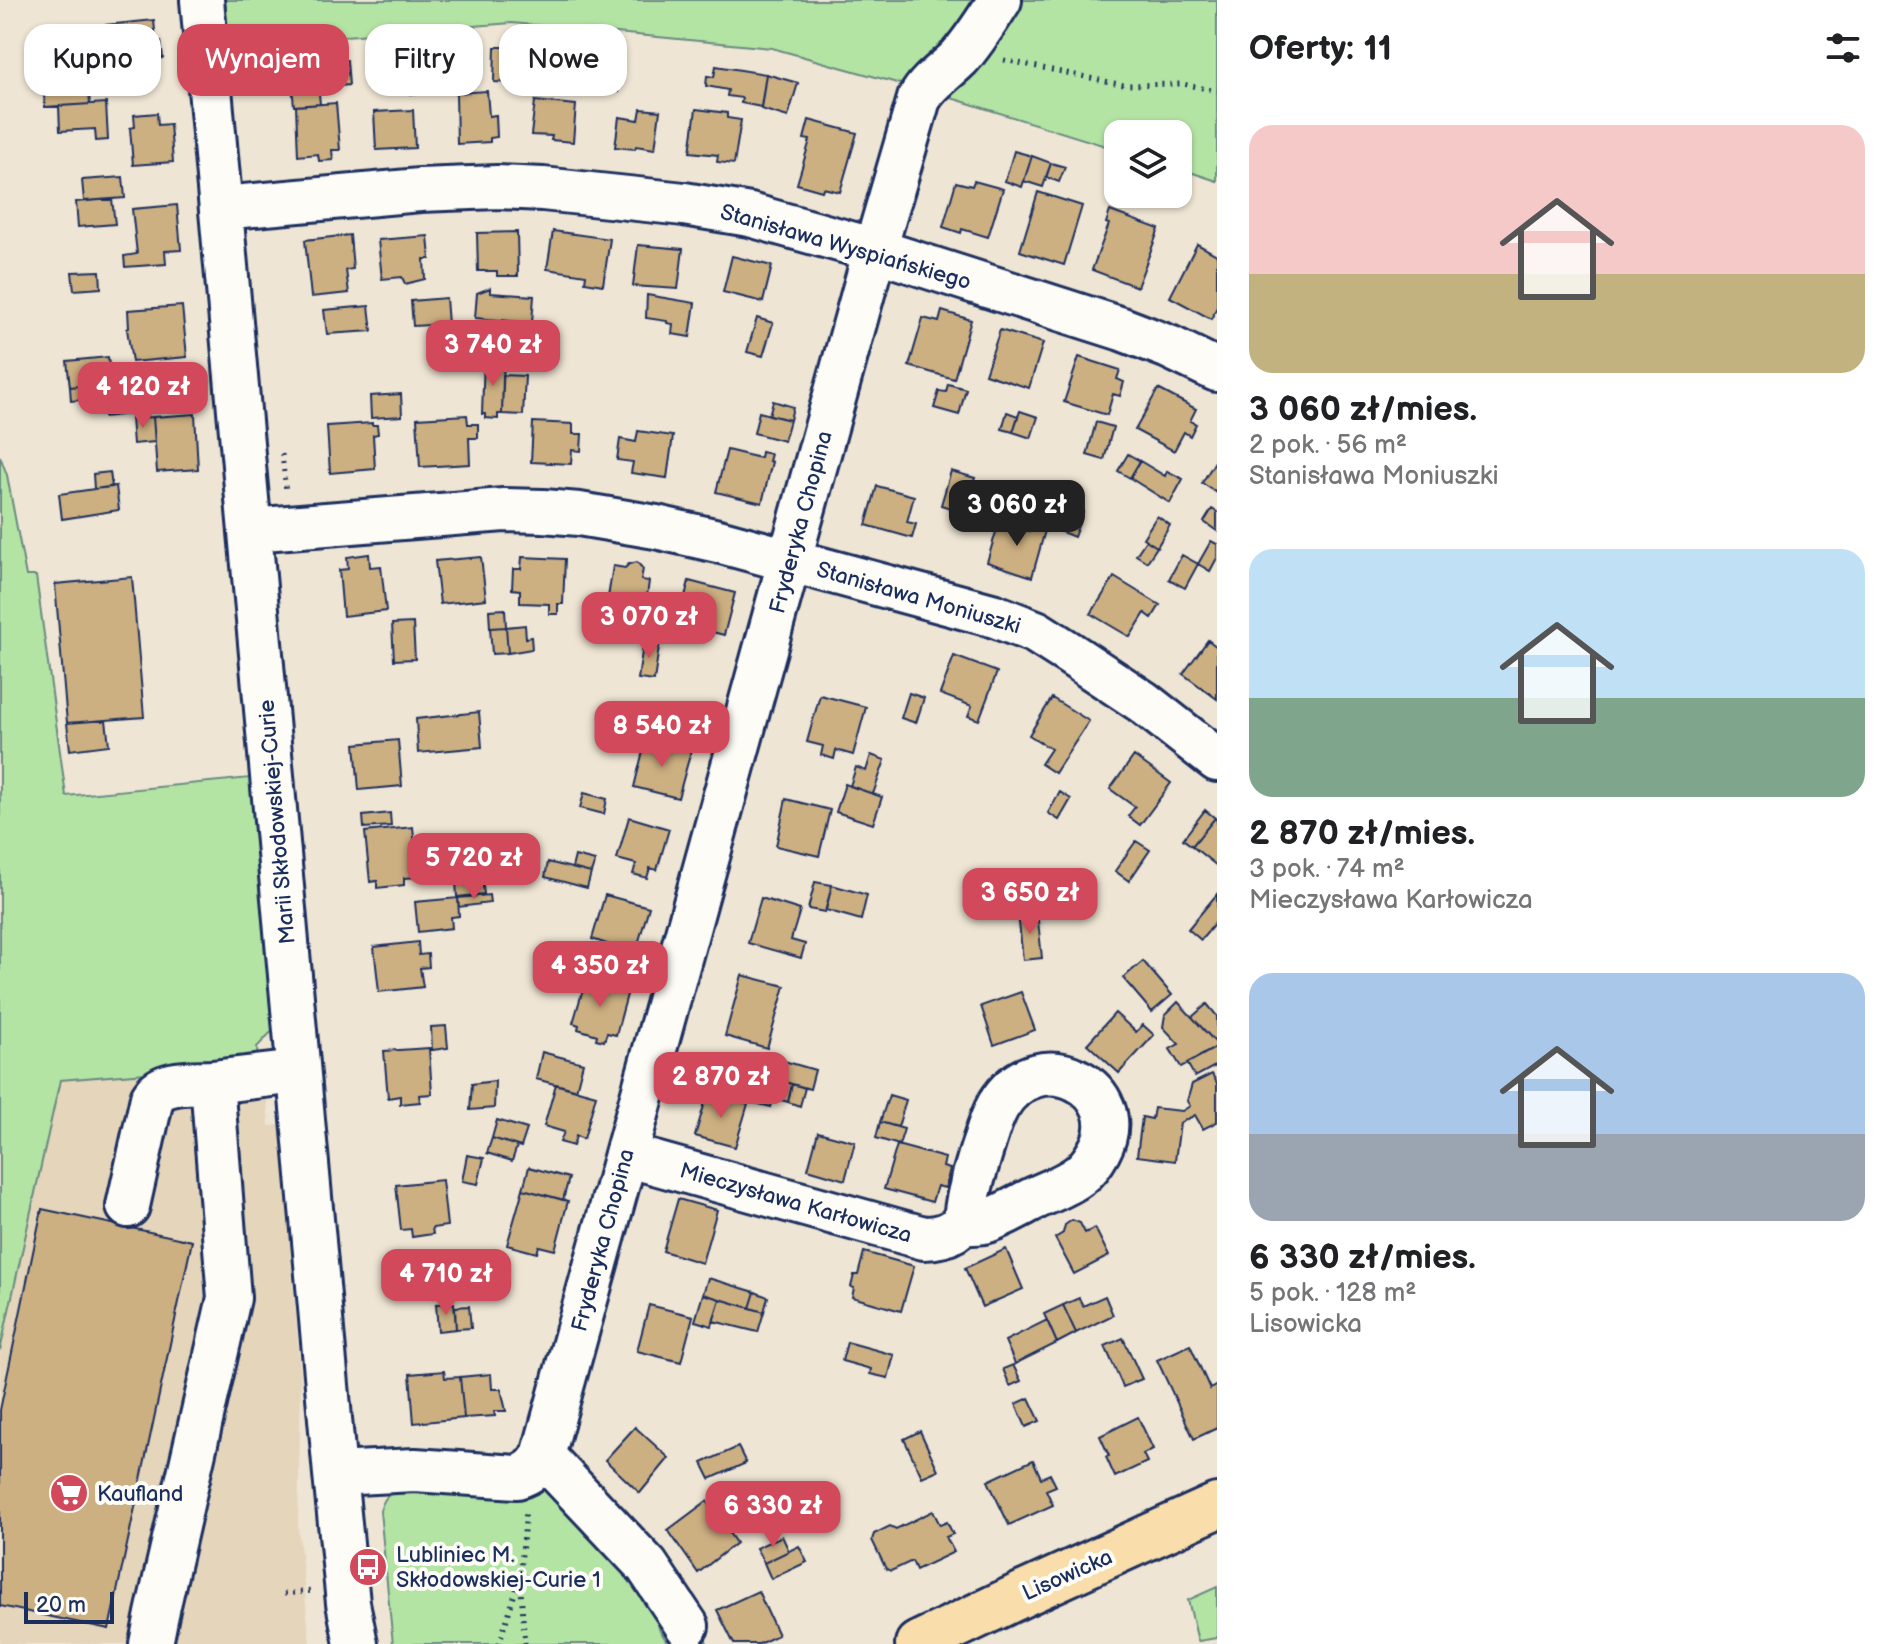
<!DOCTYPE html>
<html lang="pl">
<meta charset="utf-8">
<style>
body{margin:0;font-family:"Balsamiq Sans",sans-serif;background:#f6f6f6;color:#202124;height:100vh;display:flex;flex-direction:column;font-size:30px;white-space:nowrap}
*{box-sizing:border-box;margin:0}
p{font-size:26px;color:#757577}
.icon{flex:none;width:44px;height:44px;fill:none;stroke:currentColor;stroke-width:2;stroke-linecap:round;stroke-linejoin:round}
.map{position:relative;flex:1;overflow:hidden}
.side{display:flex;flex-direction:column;background:#fff;width:680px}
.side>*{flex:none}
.banner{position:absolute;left:24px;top:24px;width:760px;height:72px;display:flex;gap:16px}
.buttons{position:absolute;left:1104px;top:120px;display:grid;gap:16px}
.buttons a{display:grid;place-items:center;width:88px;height:88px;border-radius:16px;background:#fff;box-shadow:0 2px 6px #0004;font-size:40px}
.scale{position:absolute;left:24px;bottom:20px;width:90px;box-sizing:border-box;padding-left:8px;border:4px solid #1b2f5e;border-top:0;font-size:22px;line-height:28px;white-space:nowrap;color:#1b2f5e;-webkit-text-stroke:6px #fdfcf7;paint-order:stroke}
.price{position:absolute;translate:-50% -68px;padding:0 18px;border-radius:16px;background:#d1495b;color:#fff;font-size:26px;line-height:52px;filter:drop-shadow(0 2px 4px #0008)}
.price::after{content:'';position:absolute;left:50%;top:48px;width:24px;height:18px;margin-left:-12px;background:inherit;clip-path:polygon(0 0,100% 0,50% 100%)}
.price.active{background:#222;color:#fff}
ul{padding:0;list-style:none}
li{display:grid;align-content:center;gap:16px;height:424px;padding:0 32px}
li span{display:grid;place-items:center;height:248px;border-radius:24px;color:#555}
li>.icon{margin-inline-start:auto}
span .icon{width:144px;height:144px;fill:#fffc;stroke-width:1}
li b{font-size:34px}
h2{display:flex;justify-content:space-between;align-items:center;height:96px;padding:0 32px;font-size:34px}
.chip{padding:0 28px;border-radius:24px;background:#fff;box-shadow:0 2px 6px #0004;font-size:28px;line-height:72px}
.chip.active{background:#d1495b;color:#fff}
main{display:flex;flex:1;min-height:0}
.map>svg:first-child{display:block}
</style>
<main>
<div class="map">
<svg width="1217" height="1644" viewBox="0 0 1217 1644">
<rect width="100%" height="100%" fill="#efe5d4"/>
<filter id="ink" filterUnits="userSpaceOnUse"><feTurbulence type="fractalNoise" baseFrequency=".0125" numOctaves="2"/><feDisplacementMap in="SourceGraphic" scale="16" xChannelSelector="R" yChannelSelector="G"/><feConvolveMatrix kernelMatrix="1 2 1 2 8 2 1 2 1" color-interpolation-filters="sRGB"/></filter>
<g filter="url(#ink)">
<path fill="#e5d5bb" d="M264 1062 269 1126 280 1125 301 1381 298 1525 310 1644H0V1351L60 1079 258 1064Z"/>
<path fill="#b4e4a4" stroke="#688a81" stroke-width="2" d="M225 0H1217V181L1178 168V134H1118V150L958 100 772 48 512 23 228 45Z
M0 456 7 475 26 576H36L66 796 250 778 273 1030 257 1047 258 1064 60 1080 0 1351Z
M544 1480 654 1589 659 1629 666 1640 694 1622 708 1644H393L380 1511C384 1498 387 1494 400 1490Z
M1217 1587V1638L1198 1641 1188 1600Z"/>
<path fill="#cdb082" stroke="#1b2f5e" stroke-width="2" d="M154 20 156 41H161L163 58 150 59 151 69 118 72 116 55 100 56 96 26Z
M495 47H514L512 83 494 82Z
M516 48H528V67L515 66Z
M427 53 429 92 411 94 408 55Z
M585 53 603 56 598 90 580 87Z
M435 56 437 80 428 81 427 57Z
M603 56 622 58 618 92 598 90Z
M347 60 349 85 319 88 316 63Z
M316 63 320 104 294 106 290 65Z
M716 66 766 74 761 107 741 103 742 98 727 96 728 90 706 86 707 76 714 77Z
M766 74 798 83 788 117 761 109Z
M88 83 90 104 45 107 43 85Z
M487 91 489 116 496 115 497 137 490 138V142L457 144 456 93Z
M535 101 576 105 573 142 551 140 552 136 531 135Z
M106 103 108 140 96 141 95 129 60 131 59 106Z
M336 103 340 150H332L333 160 319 161 318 154 298 156 296 106Z
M641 109 660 111 655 149 636 146 635 149 615 147 619 117 639 120Z
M696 109 727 113V118L741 120 734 164 717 162 718 155 690 152Z
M413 110 415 148 376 150 374 112Z
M157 113 158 125 170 124 173 162 133 165 130 128 135 127 134 115Z
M809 120 857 133 840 192 823 188 822 191 797 184 810 140 804 139Z
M1014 151 1032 156 1022 187 1005 181Z
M1032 156 1051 163 1043 187 1024 181Z
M1051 163 1065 167 1059 182 1046 177Z
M123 177 125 198 84 201 82 180Z
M974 181 1003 189 988 237 962 229 961 233 943 227 956 182 972 186Z
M1038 192 1082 206 1064 265 1020 251Z
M112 199 115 224 78 227 76 202Z
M177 205 181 250 165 251 166 264 125 267 124 256 137 254 132 209Z
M1110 211 1159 229 1137 287 1092 270 1109 224 1106 223Z
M553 231 610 239 603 285 585 282 586 275 547 269Z
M517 232 518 276H497V271H478L477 233Z
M350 235 353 269 346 270 349 293 311 297 305 240Z
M428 236 430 259H424L425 279 405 284 402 277 382 279 378 240Z
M1197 244 1217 255V307L1211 319 1170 297Z
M638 245 683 249 678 289 633 286Z
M732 256 772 266 763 302 723 292Z
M100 271 101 288 74 290 72 272Z
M490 288V293L534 296 532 323 475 318 477 293Z
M647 295 695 303 690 337 672 334 673 324 667 323V321L646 318Z
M446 298 448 324 413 326 411 301Z
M182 306 187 357 132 362 127 329 129 328 128 310Z
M369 306 372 331 327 334 324 310Z
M942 311 971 320 954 379 909 366 923 318 939 322Z
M757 318 773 323 763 356 747 352Z
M477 323 478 343 445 346 443 326Z
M1000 330 1043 343 1029 388 985 374Z
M108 357 111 383 70 387 67 361Z
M1079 357 1120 370 1117 379 1124 382 1120 396 1113 394 1107 415 1064 402Z
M484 358H504L502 414H498V419L485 418V414H482Z
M503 375 525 376 523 415 502 414Z
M111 383 112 397 71 401 70 387Z
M948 384 966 389 959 415 934 408 939 391 946 392Z
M1158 389 1196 409 1190 421 1196 424 1190 436 1184 432 1174 451 1135 430Z
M401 394 402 416 371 418 370 396Z
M128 395 130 414 104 417 103 398Z
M773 401 793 407 790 420 769 415Z
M1020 411 1038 417 1031 438 1013 432Z
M759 412 790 420 784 441 754 433Z
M1007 412 1018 416 1013 432 1002 429Z
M195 414 198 469 157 472 153 417Z
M467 415 468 424H478V438H469L470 464 420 467 417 418Z
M153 417 155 442 133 444 131 418Z
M533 422 573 424V434H582L581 451 572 450 571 464 531 462Z
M1096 422 1113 427 1104 460 1087 455Z
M372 423V425H377L378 434 373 435 375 469 330 473 327 426Z
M638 431 673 436 667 478 631 473 633 462 617 460 620 439 636 442Z
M727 450 760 458 761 452 771 454 769 461 772 462 762 503 716 492Z
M1128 454 1140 461 1130 478 1118 471Z
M1217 458V493L1202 483Z
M1140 461 1165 476 1167 471 1183 479 1170 503 1130 478Z
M951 471 975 478 964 512 941 505Z
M110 472 112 487 94 489 93 474Z
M116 486 119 510 62 519 59 494Z
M877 486 914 496 907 522 916 524 912 538 866 525Z
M1069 506 1083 512 1074 537 1059 531Z
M1212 509 1217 512V531L1204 522Z
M1157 516 1170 525 1157 547 1143 538Z
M999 522 1029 531 1032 522 1046 527 1032 577 987 562Z
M1146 540 1157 547 1147 562 1136 555Z
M1211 541 1217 544V558L1210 571 1198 564Z
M369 554 370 567 381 566 386 611 343 616 339 570 348 569 347 557Z
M1182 555 1198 564 1185 588 1169 579Z
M481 557 486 599 440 604 435 561Z
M522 557 565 559 563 604H558V614H549V604L520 603V590L512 589 513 569H521Z
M637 562 643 569 641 580 649 581 645 612 628 610 624 632 603 629 613 566 625 568 629 564Z
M132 577 144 717 67 723 55 584Z
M1114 577 1160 605 1152 618 1145 613 1130 637 1091 614Z
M689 581 735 593 724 635 678 623Z
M505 609 506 627 490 628 489 610Z
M413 623 415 659 394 660 392 624Z
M525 625 526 638 531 637 532 649 508 653 506 627Z
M506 627 508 653 492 654 490 628Z
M644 638 660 640 654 681 638 679Z
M1208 640 1217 647V699L1183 674Z
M954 656 997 672 979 720 968 716 972 706 940 694Z
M909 693 924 698 916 723 901 718Z
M820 695 866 707 853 755 836 750 834 759 821 755 823 746 807 742Z
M1052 698 1089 721 1055 773 1041 764 1051 749 1029 735Z
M479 712 482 747 418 753 416 719Z
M106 720 109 745 70 750 67 723Z
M646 739 691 751 678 798 634 787Z
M398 740 402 786 359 790 355 744Z
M871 755 885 760 873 794 850 786 856 767 866 771Z
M1134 756 1171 783 1140 825 1128 816 1135 807 1110 789Z
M845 784 882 797 873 824 836 812Z
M1060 792 1071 799 1059 820 1048 813Z
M584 793 607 799 604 814 580 808Z
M786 799 830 810 819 856 776 846Z
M1205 810 1215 818 1192 846 1183 839Z
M390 813 391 826 364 828 363 816Z
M629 817 669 829 657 870 650 868 647 878 633 874 636 864 617 859Z
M1215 818 1217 820V866L1192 846Z
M413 827 418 877 404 878V885L377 888V881L370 882 365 832Z
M1136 841 1150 850 1129 881 1115 871Z
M575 856 595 861 591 873 572 868Z
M548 862 591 873 587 888 545 877Z
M482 879 484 894 457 897 456 881Z
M815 882 832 885 825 912 808 909Z
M832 885 867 895 861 920 826 910Z
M1217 894V921L1201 940 1188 929Z
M489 895 490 903 459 907 458 898Z
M605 895 649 907 636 951 628 949 626 957 614 954 616 947 592 939Z
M458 898 459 916 451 917 452 928 418 932 415 902Z
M761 898 800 910 791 940 805 944 801 958 748 943Z
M1037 911 1042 958 1023 960 1018 913Z
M418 942 419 955 428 954 429 967 420 968 423 987 379 992 374 947Z
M1143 961 1172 995 1152 1012 1123 978Z
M742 975 785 986 767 1048 725 1036Z
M586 979 628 991 616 1035 607 1033 604 1041 596 1039 597 1035 578 1029 579 1025 573 1023Z
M1021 992 1035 1030 994 1045 981 1006Z
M1178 1002 1217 1044V1047L1181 1067 1170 1049 1179 1044 1163 1027 1165 1015Z
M1207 1004 1217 1016V1044L1192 1017Z
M1115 1013 1136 1032 1143 1025 1154 1035 1119 1073 1087 1044Z
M446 1026 448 1048 432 1050 431 1027Z
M1217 1047V1069L1215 1066 1195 1077 1187 1063Z
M429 1048 432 1094 419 1095 420 1102 400 1104V1096L388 1098 384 1051Z
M542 1052 583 1063 576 1090 536 1079Z
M784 1061 815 1070 810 1089 778 1080Z
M1212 1074 1217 1083V1122L1203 1129 1195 1115 1180 1123 1175 1161 1137 1156 1142 1117 1152 1119 1154 1108 1182 1111 1190 1106 1187 1101 1192 1084Z
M763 1076 792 1084 788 1102 774 1098 771 1107 755 1103Z
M495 1081 494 1108 470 1110 472 1084Z
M556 1084 596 1095 584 1139 576 1136 573 1146 560 1142 564 1132 544 1126Z
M792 1084 805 1088 800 1106 788 1102Z
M708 1092 748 1104 735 1147 695 1136Z
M889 1095 906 1100 898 1127 880 1122Z
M497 1120 527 1129 521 1147 492 1138Z
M880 1122 904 1129 899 1145 876 1138Z
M818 1132 855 1142 845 1180 808 1169Z
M492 1138 517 1146 512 1161 487 1153Z
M897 1145 945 1158 943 1167 950 1169 945 1188 937 1186 932 1202 884 1189Z
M467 1155 484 1158 478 1184 462 1181Z
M529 1167 569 1178 563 1200 523 1189Z
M442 1180 447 1226 432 1228 433 1234 412 1237 411 1229 401 1230 396 1185Z
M523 1189 568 1201 555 1250 539 1246 537 1253 507 1245Z
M678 1199 717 1210 702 1263 663 1251Z
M42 1209 192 1241 109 1629 0 1606V1410Z
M1072 1220 1080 1223 1085 1233 1095 1228 1109 1256 1074 1274 1055 1238 1063 1233 1065 1225Z
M1006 1249 1023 1289 982 1307 965 1268Z
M864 1252 914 1266 901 1311 852 1297 854 1288 851 1287 854 1275H858Z
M708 1278 755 1292 750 1308 703 1294Z
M755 1292 768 1297 764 1312 750 1308Z
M703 1294 720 1299 712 1326 695 1321Z
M1105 1296 1113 1315 1076 1333 1063 1305 1079 1298 1083 1306Z
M720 1299 764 1312 758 1332 713 1321Z
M454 1303 456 1329 438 1331 436 1304Z
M649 1305 693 1316 681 1362 637 1351Z
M1063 1305 1076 1333 1057 1343 1044 1314Z
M469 1306 471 1328 456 1329 455 1307Z
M1047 1320 1057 1343 1015 1364 1005 1341Z
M1123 1338 1142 1379 1123 1387 1105 1346Z
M847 1342 894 1355 888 1378 870 1374 871 1369 842 1361Z
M1190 1345 1210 1389 1217 1385V1428L1194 1439 1157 1360Z
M1013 1365 1021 1381 1010 1386 1003 1369Z
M444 1371 445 1378 460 1377 464 1418 414 1423 410 1374Z
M491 1374 492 1389H501L506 1411H494L495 1416 464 1418 460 1377Z
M1029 1398 1040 1421 1026 1427 1016 1404Z
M1138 1417 1153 1449 1143 1454 1147 1462 1115 1477 1106 1457 1109 1456 1100 1436Z
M635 1427 669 1458 640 1493 605 1460Z
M920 1431 938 1470 922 1477 904 1439Z
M738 1447 746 1463 710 1479 702 1463Z
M1033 1460 1041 1478 1050 1474 1056 1486 1046 1490 1053 1505 1009 1525 988 1481Z
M707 1501 736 1543 698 1573 668 1530Z
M933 1511 940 1525 947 1522 953 1534 946 1537 954 1552 916 1570 912 1561 891 1571 886 1569 872 1540 874 1534 890 1526 896 1529Z
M782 1536 789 1551 764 1563 756 1548Z
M799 1546 807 1562 771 1579 764 1563Z
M758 1591 778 1635 759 1644H734L717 1610Z"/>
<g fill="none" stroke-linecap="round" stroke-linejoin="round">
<g stroke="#1b2f5e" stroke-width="48">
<path id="minor" d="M202 0 335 1474 348 1603 356 1644
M221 208 420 190 497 187 543 189 684 204 750 215 875 250 1122 329 1169 347 1217 370
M250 530 504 510 543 511 579 514 656 527 718 541 995 616 1036 632 1069 653 1143 702 1217 760
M626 1155 924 1238C934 1238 943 1237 953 1231 956 1229 959 1226 963 1224 970 1222 979 1224 987 1221 1002 1216 1017 1207 1031 1200 1047 1192 1066 1186 1080 1175 1088 1169 1094 1160 1099 1151 1133 1089 1038 1038 998 1106 990 1120 986 1137 981 1152 974 1176 966 1198 965 1223
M128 1206 152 1098C162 1080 193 1083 212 1082
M543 1456 647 1566 687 1626
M335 1474 415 1470 517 1477C530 1473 536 1468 543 1456L875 250 919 99C929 81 945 72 959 58 975 40 987 20 1000 0
M151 1644 157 1614 229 1298 212 1082 298 1072"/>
</g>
<g stroke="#1b2f5e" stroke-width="50">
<path id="major" d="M918 1644 1021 1595 1217 1506"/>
</g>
<path stroke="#1b2f5e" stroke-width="5" stroke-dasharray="2 6" stroke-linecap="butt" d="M1004 60 1124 85 1183 84 1217 91
M282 454 286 492
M284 1594 312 1591
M499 1644 519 1581
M525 1644 520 1577 526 1510"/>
<use href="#minor" stroke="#fdfcf7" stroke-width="42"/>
<use href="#major" stroke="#f9deab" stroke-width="44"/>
</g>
</g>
<defs>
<g id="supermarket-disc" transform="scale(2)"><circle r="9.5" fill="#d1495b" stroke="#fdfcf7"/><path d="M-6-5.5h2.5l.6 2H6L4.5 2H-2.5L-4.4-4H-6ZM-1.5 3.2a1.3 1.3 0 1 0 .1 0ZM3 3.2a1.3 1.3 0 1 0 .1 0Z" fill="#fff"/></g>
<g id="bus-disc" transform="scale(2)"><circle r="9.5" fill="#d1495b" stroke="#fdfcf7"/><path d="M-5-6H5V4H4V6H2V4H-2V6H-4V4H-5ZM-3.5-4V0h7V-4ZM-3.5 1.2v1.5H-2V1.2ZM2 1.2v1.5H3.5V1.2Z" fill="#fff"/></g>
</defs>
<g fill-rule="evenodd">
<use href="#supermarket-disc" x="69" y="1493"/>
<use href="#bus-disc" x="368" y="1567"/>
</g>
<g text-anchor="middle" stroke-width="8" stroke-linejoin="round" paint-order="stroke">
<g font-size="22" fill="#1b2f5e" stroke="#fdfcf7">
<text transform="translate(846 246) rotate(16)" y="8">Stanisława Wyspiańskiego</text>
<text transform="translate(800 522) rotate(-75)" y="8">Fryderyka Chopina</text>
<text transform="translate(919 597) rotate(16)" y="8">Stanisława Moniuszki</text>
<text transform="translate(276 822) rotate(-95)" y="8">Marii Skłodowskiej-Curie</text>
<text transform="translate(796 1202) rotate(16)" y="8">Mieczysława Karłowicza</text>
<text transform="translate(602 1240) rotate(-75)" y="8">Fryderyka Chopina</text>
<text transform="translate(1067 1574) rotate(-24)" y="8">Lisowicka</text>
</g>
<g font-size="22" fill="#1b2f5e" stroke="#fdfcf7" text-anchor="start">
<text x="97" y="1501">Kaufland</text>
<text x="396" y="1562">Lubliniec M.<tspan x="396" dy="25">Skłodowskiej-Curie 1</tspan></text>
</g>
</g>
</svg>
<div class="buttons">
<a><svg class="icon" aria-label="layers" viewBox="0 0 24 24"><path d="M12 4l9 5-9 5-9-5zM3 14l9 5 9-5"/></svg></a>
</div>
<div class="scale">20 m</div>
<b class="price" style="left:493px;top:388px">3 740 zł</b>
<b class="price" style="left:143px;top:430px">4 120 zł</b>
<b class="price active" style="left:1017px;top:548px">3 060 zł</b>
<b class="price" style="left:649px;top:660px">3 070 zł</b>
<b class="price" style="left:662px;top:769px">8 540 zł</b>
<b class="price" style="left:474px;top:901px">5 720 zł</b>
<b class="price" style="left:1030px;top:936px">3 650 zł</b>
<b class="price" style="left:600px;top:1009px">4 350 zł</b>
<b class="price" style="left:721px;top:1120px">2 870 zł</b>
<b class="price" style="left:446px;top:1317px">4 710 zł</b>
<b class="price" style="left:773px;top:1549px">6 330 zł</b>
<div class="banner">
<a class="chip">Kupno</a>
<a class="chip active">Wynajem</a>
<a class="chip">Filtry</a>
<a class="chip">Nowe</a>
</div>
</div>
<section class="side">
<h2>Oferty: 11<svg class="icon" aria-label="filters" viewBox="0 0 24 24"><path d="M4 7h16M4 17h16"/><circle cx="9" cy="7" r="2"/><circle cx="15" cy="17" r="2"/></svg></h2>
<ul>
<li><span style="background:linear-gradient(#f6c9c9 60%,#c2b280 0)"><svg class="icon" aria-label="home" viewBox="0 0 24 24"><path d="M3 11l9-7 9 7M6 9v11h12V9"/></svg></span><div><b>3 060 zł/mies.</b><p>2 pok. · 56 m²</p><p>Stanisława Moniuszki</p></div></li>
<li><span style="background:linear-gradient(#bfe0f5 60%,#7fa58c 0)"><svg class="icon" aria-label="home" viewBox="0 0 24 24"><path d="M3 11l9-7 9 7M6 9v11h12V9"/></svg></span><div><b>2 870 zł/mies.</b><p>3 pok. · 74 m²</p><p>Mieczysława Karłowicza</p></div></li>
<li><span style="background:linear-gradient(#a9c7e8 65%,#9aa5b1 0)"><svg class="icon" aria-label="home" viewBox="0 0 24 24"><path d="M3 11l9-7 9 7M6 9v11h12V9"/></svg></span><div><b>6 330 zł/mies.</b><p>5 pok. · 128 m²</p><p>Lisowicka</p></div></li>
</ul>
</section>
</main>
